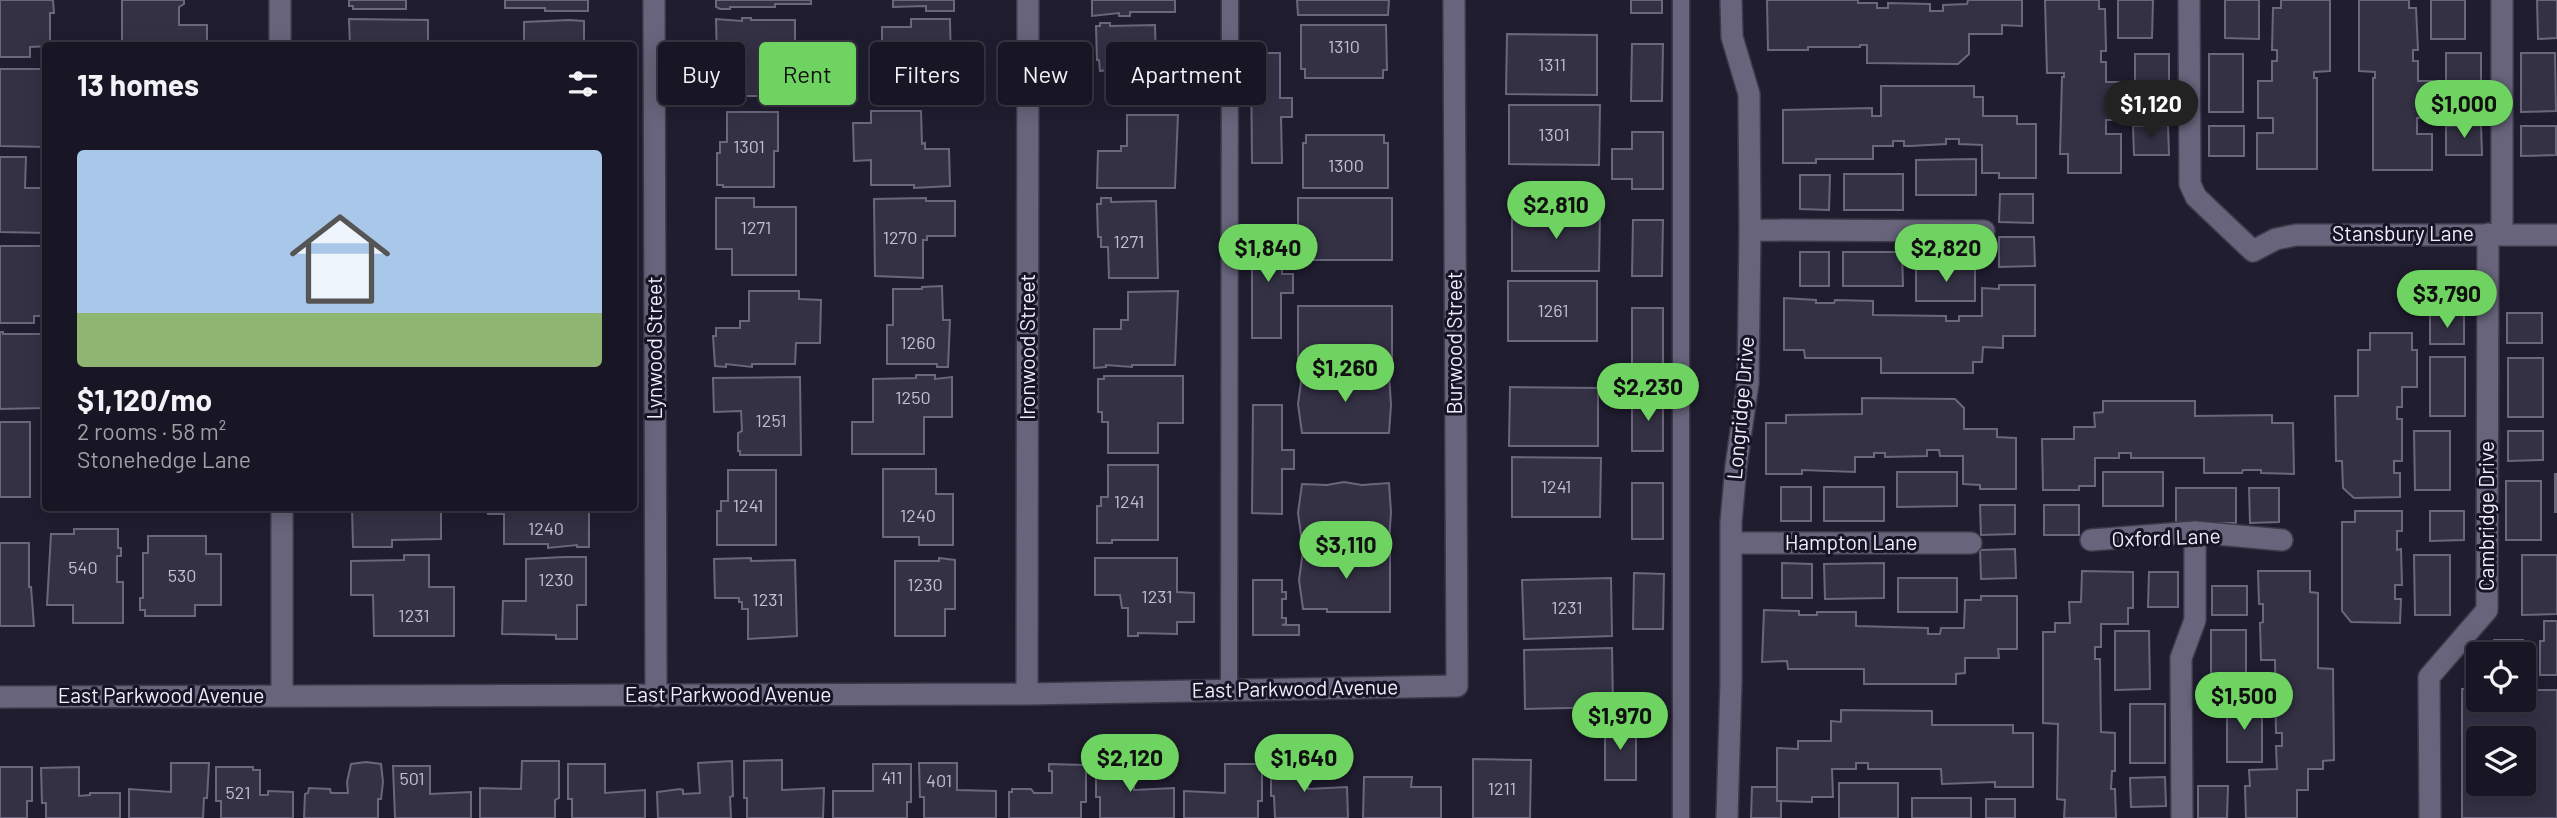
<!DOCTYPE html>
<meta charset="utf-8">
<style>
body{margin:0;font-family:Barlow,sans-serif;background:#211f2c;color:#f1f3f6;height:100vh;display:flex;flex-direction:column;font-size:26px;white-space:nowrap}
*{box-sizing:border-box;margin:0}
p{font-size:23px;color:#9f9fa6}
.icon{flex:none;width:38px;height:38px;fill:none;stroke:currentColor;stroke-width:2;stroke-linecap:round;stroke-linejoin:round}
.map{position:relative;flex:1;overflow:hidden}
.details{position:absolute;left:42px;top:42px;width:595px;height:469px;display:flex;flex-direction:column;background:#181624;border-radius:7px;box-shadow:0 4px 18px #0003,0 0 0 2px #363541}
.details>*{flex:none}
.guide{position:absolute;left:658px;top:42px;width:665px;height:63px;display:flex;gap:14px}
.buttons{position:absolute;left:2466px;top:642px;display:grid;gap:14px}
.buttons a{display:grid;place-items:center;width:70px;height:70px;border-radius:7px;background:#181624;box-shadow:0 4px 18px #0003,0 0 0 2px #363541;font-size:35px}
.price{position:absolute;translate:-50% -60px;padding:0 16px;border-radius:24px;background:#6ed360;color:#111;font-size:23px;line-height:46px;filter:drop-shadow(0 2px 4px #0008)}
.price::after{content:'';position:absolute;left:50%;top:42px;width:21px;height:16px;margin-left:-10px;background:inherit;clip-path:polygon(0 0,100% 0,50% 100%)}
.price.active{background:#222;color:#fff}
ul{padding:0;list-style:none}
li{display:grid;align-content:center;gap:14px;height:371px;padding:0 35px}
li+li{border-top:2px solid #363541}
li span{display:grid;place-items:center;height:217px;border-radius:7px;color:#555}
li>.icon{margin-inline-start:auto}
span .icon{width:126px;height:126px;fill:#fffc;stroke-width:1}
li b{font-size:30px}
h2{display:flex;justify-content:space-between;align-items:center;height:84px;padding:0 35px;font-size:30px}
.pill{padding:0 24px;border-radius:7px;background:#181624;box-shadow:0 4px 18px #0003,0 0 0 2px #363541;font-size:24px;line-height:63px}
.pill.active{background:#6ed360;color:#111}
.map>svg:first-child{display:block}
</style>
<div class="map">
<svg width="2557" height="818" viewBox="0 0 2557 818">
<rect width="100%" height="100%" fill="#201d30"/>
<path fill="#343145" stroke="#6a677d" stroke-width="2" fill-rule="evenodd" d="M0 0H53L54 13H50V46L30 47V57H0Z
M122 0H184V4L179 7V25H207V46H122Z
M349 0H406V9H353V6H349Z
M505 0H588V11H545V8H505Z
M716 0H811V4H775V7H730V9H720L716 7Z
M893 0H954V11H926V6L893 7Z
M1092 0H1175V12H1130V16H1119V13L1092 16Z
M1297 0H1389L1388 15H1298Z
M1631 0H1662V13H1631Z
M1767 0H1858V3H1877V8H1888V3L1930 4V11H1943V5L1967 4 1968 0H2022V26L2002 25V34H1969V54L1958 64 1867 63V45H1860V47H1808V50H1768Z
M2045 0H2099V9H2105L2106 51H2101V62H2106V82H2119V120H2106V134H2121V173H2068V154H2060L2062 77H2064V73H2047Z
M2118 0H2153L2152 38H2118Z
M2225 0H2259V39L2225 38Z
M2281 0H2330V71L2314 72V78H2317V169H2257V133H2273V118H2258V81H2272V61H2277V50H2272L2273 8H2281Z
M2359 0H2409V8H2416L2418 50H2413V61H2418V81H2432L2431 118H2417V134H2432V170H2373V78H2375V72L2359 71Z
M2431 0H2465V39H2431Z
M2537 0H2557V38L2538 39Z
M742 18H751V20H795V96H746V65H741V59H717L716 19 742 21Z
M349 19 428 20V46H350Z
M911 19H950L951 73H934V96L882 97V27H911Z
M569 20 584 21V46H524V22Z
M1100 23H1110V26L1155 25 1157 101 1107 102V70L1100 71 1099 60H1097L1096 26H1100Z
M1301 25H1386L1387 70H1383V78H1305V69H1301Z
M1507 34 1597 35V95L1506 94Z
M1632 44H1663L1662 101H1631Z
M1251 53H1280V98H1292V117H1281L1282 163H1252Z
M2446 53H2481V112L2446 111Z
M2521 53H2555L2556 111 2521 112Z
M2135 54H2169V112H2135Z
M2209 54H2243V112H2209Z
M0 69H46V147L0 146Z
M1881 86H1974V97H1983V116H2017V124H2036V178H1999V173H1982V145L1959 144V139H1946V144L1910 146H1904V141H1893V146H1873V159H1816V163H1783V110L1872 108V116H1881Z
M1509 105H1600L1599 165 1509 164Z
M871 111H921L922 144 925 143V149H949L950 186 914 188V185H871V160L854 161 853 123H871Z
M727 112H778V151H774V187H723V185H717V153H720V142H727Z
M1127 115H1178L1175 188H1097L1098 151H1121V146H1127Z
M2168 125 2169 155H2134L2133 126Z
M2481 125 2482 155H2446V126Z
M2209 126H2244V156H2209Z
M2521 126H2556V155L2521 156Z
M1632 132H1663V189H1632V179H1612V149H1632Z
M1306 135H1384V143H1388V188H1303V143H1306Z
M0 157H26L25 188H46V233L0 232Z
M1976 159V195H1916V160Z
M1844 174H1903V210H1844Z
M1800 175H1830L1829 210 1800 209Z
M2000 194H2033V223L1999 222Z
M716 198H754V207H796V275H732V249H716Z
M926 198V201H955V236H927V240H923V278L875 276 874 199Z
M1101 198H1111V202L1156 201 1158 278H1109L1108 247H1101V237H1098L1097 204H1101Z
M1298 198H1392V260H1298Z
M1512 212H1600L1599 271H1512Z
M1633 220H1663L1662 276H1632Z
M1252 230H1282V274H1293V293H1281V338H1252Z
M1999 237H2034L2035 266 1999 267Z
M0 246H46V316H34V323H0Z
M1800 252H1829V286H1800Z
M1843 252H1902L1903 286H1843Z
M1975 266V301H1916V267Z
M1508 281H1597V341H1508Z
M1999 285H2035V336H2003V348L1983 347 1982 362H1973V373H1881V358H1805L1804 350H1784V298L1816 300V303H1834L1835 300 1873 301V315L1946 316V321H1959V316H1982V288L1999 289Z
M942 286 943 320H950L948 367H937V364H887V325H893V289H922V287Z
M749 291H799V299L821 300 820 343H796L795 364H752V367L726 364V367L715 366 713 336H716V328H740V321H749Z
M1178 291 1175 365H1132V367L1106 365V367L1094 368V329H1121V320H1128V292Z
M1298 306H1392V367H1298Z
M1632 308H1663V364H1632Z
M2507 313H2542V343H2507Z
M2430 315H2464V344H2430Z
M0 332H3V334H46V408L0 409Z
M2370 333H2412V350H2417V387H2402V407H2397V419H2402V461H2394V473H2400V497L2354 498 2343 488 2342 461H2336L2335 396H2358V350H2370Z
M2430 357H2465V416H2430Z
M2508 358H2543V417H2508Z
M916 375H935V379L952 377V417H924V454H852V422H873V379L916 378Z
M1302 375H1389L1391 405 1389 433H1302L1298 404Z
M1104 376H1183V423H1158V453H1108V422H1102V412H1098V379H1104Z
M800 377 801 455H740V451H738V433L742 431 741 411 714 412 713 378Z
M1510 387 1598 388V446H1509Z
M1632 395H1663V451H1632Z
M1862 398 1955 399 1964 408V429H1997V437L2016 438V489H1980V485L1963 484V456H1940L1939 450H1927V456L1885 457V453H1874V457H1855V472L1802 470V474H1766V423H1786V415L1862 414Z
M2103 401H2195V416L2272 415V423H2293L2294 474 2261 473V470H2243L2242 473H2204V458H2131V453H2119V458H2095V486H2079V490H2043L2042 439H2074V427H2095L2094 413 2103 412Z
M1253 405H1282V450H1294V469H1282V514L1252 513Z
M0 422H30V497H0Z
M2414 431H2450V490H2415Z
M2508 431H2543V460L2508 461Z
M1512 457 1601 458 1600 517H1512Z
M1108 465H1158V540H1112V543H1097V506H1101V497H1108Z
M883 469H936V494H953V545H919V537H883Z
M728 470H776V545H717V511H721V501H728Z
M1897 472H1957V506L1897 507Z
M2103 472H2163V506H2103Z
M2555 474H2557V512H2555Z
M2506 481H2541V540H2506Z
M1344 482 1362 485 1389 483 1391 512 1389 542H1302L1298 513 1302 484 1327 485Z
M1632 483H1663V539H1632Z
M1781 487H1811V521H1781Z
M1824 487H1884V521H1824Z
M2176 488H2236V523H2176Z
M2249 488H2279V522L2250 523Z
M1980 505H2015V534L1981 535Z
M2044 505H2079V535H2044Z
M352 508H441V539L392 540V547H353Z
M488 508H589V547H577V545L548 548V544H504V514H488Z
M2355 511H2402V531H2397V550L2401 549 2402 585H2395V599H2401L2400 623 2351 622 2342 611V522H2355Z
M2430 511H2464V540L2430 541Z
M74 529H118V548H121V556H117V582H123V623H73V605H47L51 534H74Z
M148 536H206V554H221V605H195V616H145V610H140V598H143V553H148Z
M0 543H29V587H31L34 626H0Z
M2015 549 2016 578 1981 579 1980 550Z
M1303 551H1390V612H1327V609H1303L1299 580Z
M404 555H429V587H454V636H374L373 595H351V561L404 560Z
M2414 555H2450V615H2415Z
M2522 555H2557V614L2522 615Z
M564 557H586V605H577V639H556V635L502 634 503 601H526V559Z
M751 558V561L795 560 797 636 748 639V609H742V602H739V598H715L714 559Z
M939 558 955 560V609H945V636H895V561H939Z
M1095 558H1177V592L1194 593V622H1177V634L1138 633V636H1128V608H1122L1120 595H1095Z
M1782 563 1812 564V598H1782Z
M1884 563V598L1825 599 1824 564Z
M2082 571 2133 572V608H2128V624H2101V647H2095V659H2100L2101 732 2115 733V771H2112L2111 789H2115L2116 818H2064L2065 800 2057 799 2058 724 2043 723V632H2055V623H2070L2069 602H2081Z
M2258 571H2310V592L2318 593V668L2333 669 2334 760 2323 761V769H2308V790H2297V818H2246L2245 786H2250L2249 770 2277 769 2276 746H2282V733H2276L2275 660H2261L2260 623 2263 622V604H2259Z
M2149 572H2178V607H2148Z
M1634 573 1664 574 1663 629H1633Z
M1611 578 1612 636 1524 639 1522 580Z
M1898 578H1957V612H1898Z
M1253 580H1282V592H1286V599H1282V618H1286V624L1282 625H1299V635H1253Z
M2212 586H2247V615H2212Z
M1981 596H2017V649H1998L1999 658H1965V673L1956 674V684H1864V669H1788L1787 661 1762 662 1764 610 1799 611V615H1817V612H1856V626L1928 628V634H1940L1941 628H1964L1965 600H1981Z
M2544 621H2557V675H2540V641H2544Z
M2211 630H2246V689H2211Z
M2115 631H2149L2150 689 2115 690Z
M2494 640H2523V654H2494Z
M1612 648 1613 707 1525 709 1524 650Z
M2462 689H2478V700H2524V690H2557V818H2462ZM2478 738H2524V784H2478Z
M2227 702H2262V762H2227Z
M2130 704H2165V763H2130Z
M1841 710 1932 711V725H2013V733H2033V787H1995V782L1942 784 1941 769H1868V763H1856V769H1832L1833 797H1812V802L1777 801V748L1798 749V741H1831V721L1841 722Z
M1605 725H1636V780H1605Z
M1473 759 1531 760 1530 818H1473Z
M782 760V790L824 788 823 818H747V798H744V761Z
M522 761H559V798L555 800V818H480V788L521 789Z
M732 761 733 796 730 797 731 818H658L657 792 680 789 683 790V794L700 793 698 763Z
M366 762 381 764 383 782 381 799H378V818H304L305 794 308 793 309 788 330 789 331 793H348L347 782 351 764Z
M1096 762H1134V790L1174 788V818H1100V797H1096Z
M1271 762H1308V789L1347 787 1348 818H1275L1274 796H1271Z
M171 763H209L207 798H204L203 818H129V789L171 792Z
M919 763H957V790L996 791V818H924V797H920Z
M568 764H605V793L645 790V818H572V799H568Z
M873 764H911V802H907V818H833V791H873Z
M1049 764 1086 765V802H1081V818H1009V792H1012V789H1031L1034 793H1052V771H1049Z
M1225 764H1262V801H1258V818H1184V791L1225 793Z
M393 766H430V794L471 792V818H395Z
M0 767H32V801H27V818H0Z
M79 767V796L90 795V793H120V818H46V803H42L41 768Z
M216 767H253V770H260V795H268V791L293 792V818H221V801H216Z
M1364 777H1412L1411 787H1441V818H1363Z
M2165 777 2166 806 2131 807 2130 778Z
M1839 783H1898V818H1839Z
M2198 786H2228L2227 818H2198Z
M1752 787H1777V801H1781V818H1751Z
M1912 798H1971V818H1912Z
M1986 799H2015V818H1986Z"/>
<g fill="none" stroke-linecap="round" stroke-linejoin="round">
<g stroke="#3c3a49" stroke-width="19">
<path id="lane" d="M1229 690 1230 0
M1681 818V0"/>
</g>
<g stroke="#3c3a49" stroke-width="24">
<path id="street" d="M280 0V46
M654 0 656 696
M2189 0 2190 184 2196 197 2253 251 2276 239 2296 235H2557
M1750 230 1984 231
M2502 234V0
M282 508V696
M2091 540 2195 532 2282 540
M1731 543H1971
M1027 694 1028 0
M0 697 1027 694 1457 686 1454 0
M1727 818 1731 681V522L1736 466 1748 383 1750 230 1749 94 1732 37 1731 0
M2182 818 2181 658 2195 620V532
M2430 818 2429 677 2487 610 2488 234"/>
</g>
<use href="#lane" stroke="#67647b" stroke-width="16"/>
<use href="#street" stroke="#67647b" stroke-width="21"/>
</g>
<g text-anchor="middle" stroke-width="6" stroke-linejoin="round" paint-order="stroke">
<g font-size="18" fill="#c0bfce">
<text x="1344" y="53">1310</text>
<text x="1552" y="71">1311</text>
<text x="1554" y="141">1301</text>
<text x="749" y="153">1301</text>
<text x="1346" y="172">1300</text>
<text x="756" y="234">1271</text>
<text x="900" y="244">1270</text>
<text x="1129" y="248">1271</text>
<text x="1553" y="317">1261</text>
<text x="918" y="349">1260</text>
<text x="913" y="404">1250</text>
<text x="771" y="427">1251</text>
<text x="1556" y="493">1241</text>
<text x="1129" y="508">1241</text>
<text x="748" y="512">1241</text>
<text x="918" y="522">1240</text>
<text x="546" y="535">1240</text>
<text x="83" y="574">540</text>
<text x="182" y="582">530</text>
<text x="556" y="586">1230</text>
<text x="925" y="591">1230</text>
<text x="1157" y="603">1231</text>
<text x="768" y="606">1231</text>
<text x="1567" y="614">1231</text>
<text x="414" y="622">1231</text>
<text x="892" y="784">411</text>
<text x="412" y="785">501</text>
<text x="939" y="787">401</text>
<text x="1502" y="795">1211</text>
<text x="238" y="799">521</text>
</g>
<g font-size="21" fill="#efeefb" stroke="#171426">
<text x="2403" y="241">Stansbury Lane</text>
<text transform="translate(1455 343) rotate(-90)" y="7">Burwood Street</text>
<text transform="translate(1028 347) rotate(-90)" y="7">Ironwood Street</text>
<text transform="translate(655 348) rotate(-90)" y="7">Lynwood Street</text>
<text transform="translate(1741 408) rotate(-85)" y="7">Longridge Drive</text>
<text transform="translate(2487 516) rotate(-90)" y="7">Cambridge Drive</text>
<text transform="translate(2166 538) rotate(-2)" y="7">Oxford Lane</text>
<text x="1851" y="550">Hampton Lane</text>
<text transform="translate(1295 689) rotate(-1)" y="7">East Parkwood Avenue</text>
<text x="728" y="702">East Parkwood Avenue</text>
<text x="161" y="703">East Parkwood Avenue</text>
</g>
</g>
</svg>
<div class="buttons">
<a><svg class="icon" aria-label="locate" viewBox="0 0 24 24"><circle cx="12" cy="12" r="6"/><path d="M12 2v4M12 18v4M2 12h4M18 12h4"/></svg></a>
<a><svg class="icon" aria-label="layers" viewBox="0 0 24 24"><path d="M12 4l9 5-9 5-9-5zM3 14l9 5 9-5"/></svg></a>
</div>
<b class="price active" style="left:2151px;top:140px">$1,120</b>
<b class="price" style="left:2464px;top:140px">$1,000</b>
<b class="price" style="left:1556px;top:241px">$2,810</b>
<b class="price" style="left:1268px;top:284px">$1,840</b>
<b class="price" style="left:1946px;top:284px">$2,820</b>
<b class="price" style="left:2447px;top:330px">$3,790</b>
<b class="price" style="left:1345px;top:404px">$1,260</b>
<b class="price" style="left:1648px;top:423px">$2,230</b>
<b class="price" style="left:1346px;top:581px">$3,110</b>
<b class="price" style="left:2244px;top:732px">$1,500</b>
<b class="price" style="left:1620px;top:752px">$1,970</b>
<b class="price" style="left:1130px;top:794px">$2,120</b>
<b class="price" style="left:1304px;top:794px">$1,640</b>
<div class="guide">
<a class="pill">Buy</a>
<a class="pill active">Rent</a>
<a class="pill">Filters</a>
<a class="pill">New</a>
<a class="pill">Apartment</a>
</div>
<section class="details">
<h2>13 homes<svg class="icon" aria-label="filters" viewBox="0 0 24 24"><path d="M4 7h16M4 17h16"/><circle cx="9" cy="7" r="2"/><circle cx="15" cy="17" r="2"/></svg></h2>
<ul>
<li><span style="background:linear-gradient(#a9c7e8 75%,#8fb573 0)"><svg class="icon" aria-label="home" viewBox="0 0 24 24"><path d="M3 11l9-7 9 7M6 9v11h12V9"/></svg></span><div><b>$1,120/mo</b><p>2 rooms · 58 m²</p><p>Stonehedge Lane</p></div></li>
</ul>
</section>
</div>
